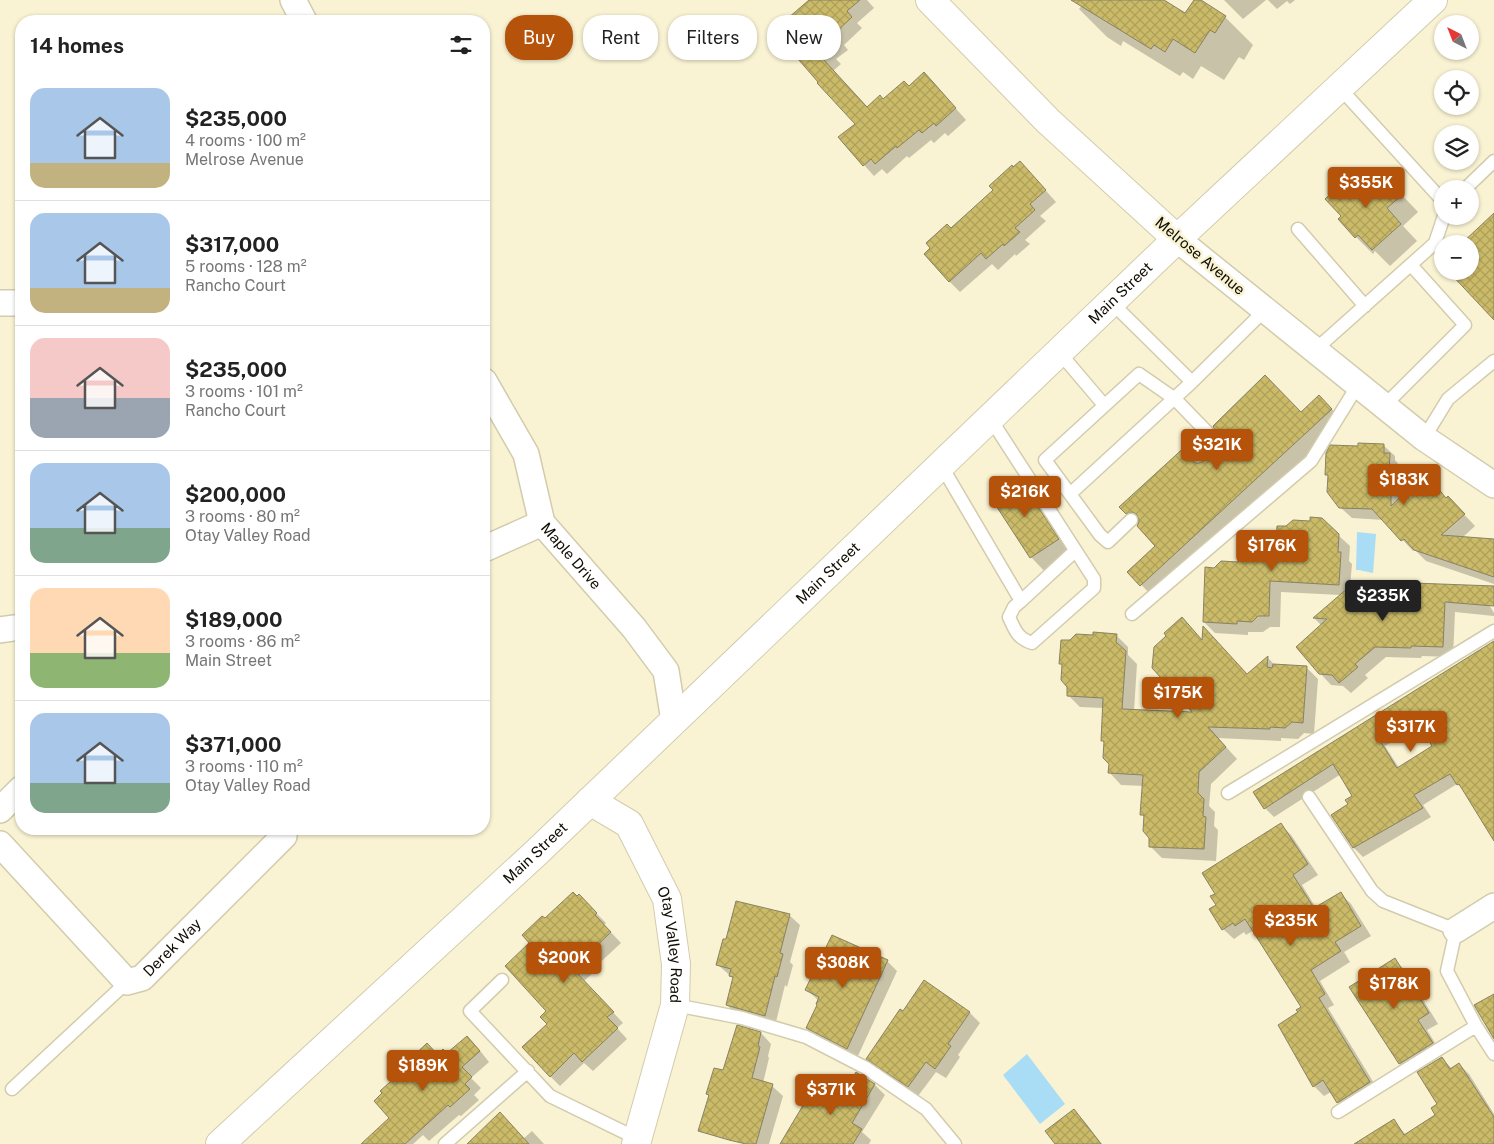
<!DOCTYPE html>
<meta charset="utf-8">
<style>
body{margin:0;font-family:"Public Sans",sans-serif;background:#f2f2f2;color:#222;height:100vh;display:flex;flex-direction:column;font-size:19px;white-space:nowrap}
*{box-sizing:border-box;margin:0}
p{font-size:16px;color:#767676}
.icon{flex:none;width:28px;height:28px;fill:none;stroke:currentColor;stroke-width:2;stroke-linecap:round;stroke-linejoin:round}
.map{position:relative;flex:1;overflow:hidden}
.sheet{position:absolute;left:15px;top:15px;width:475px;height:820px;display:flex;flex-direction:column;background:#fff;border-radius:20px;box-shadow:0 1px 4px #0004}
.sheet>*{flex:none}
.banner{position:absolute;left:505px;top:15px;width:475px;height:45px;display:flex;gap:10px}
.needle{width:32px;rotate:318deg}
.buttons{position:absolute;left:1434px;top:15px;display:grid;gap:10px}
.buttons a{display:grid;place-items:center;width:45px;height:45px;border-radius:50%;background:#fff;box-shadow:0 1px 4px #0004;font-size:25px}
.price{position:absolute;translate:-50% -42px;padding:0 11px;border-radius:5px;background:#b45309;color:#fff;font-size:16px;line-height:32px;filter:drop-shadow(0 1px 2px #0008)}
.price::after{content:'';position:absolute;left:50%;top:30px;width:15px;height:11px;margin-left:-8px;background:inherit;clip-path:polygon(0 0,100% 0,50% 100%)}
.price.current{background:#222;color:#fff}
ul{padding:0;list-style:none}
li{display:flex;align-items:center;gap:15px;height:125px;padding:0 15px}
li+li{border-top:1px solid #e0e0e0}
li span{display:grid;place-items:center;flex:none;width:140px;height:100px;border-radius:15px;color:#555}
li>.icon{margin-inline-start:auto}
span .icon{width:60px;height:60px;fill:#fffc;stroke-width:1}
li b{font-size:21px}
h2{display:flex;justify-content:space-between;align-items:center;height:60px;padding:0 15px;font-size:21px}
.tag{padding:0 18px;border-radius:20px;background:#fff;box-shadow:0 1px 4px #0004;font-size:18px;line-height:45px}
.tag.current{background:#b45309;color:#fff}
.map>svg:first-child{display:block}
</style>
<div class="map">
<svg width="1494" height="1144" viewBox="0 0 1494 1144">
<defs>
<pattern id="building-cross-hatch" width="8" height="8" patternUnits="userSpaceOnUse" patternTransform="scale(1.25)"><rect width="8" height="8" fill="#cbbb69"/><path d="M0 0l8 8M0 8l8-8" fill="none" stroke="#ada059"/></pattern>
</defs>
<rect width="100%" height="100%" fill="#f9f3d3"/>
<path fill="#a9dcf5" d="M1357 532 1376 534 1373 573C1366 572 1362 570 1356 570Z
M1027 1054 1065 1104 1040 1124 1003 1075Z"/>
<path fill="#0003" fill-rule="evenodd" d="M809 0H867L874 8 857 23 862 28 844 45 848 50 836 59 841 64 833 71 868 108 909 87 935 85 966 120 948 136 945 133 934 143 931 140 909 158 907 156 887 174 882 169 874 176 864 165 857 124 787 30 802 6Z
M1079 0H1162L1186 15 1195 0H1198L1225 17 1253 45 1244 60 1239 57 1224 80 1201 66 1193 79 1183 72 1180 76 1123 41 1121 46 1107 37 1079 9 1083 4Z
M1224 0H1266L1243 19Z
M1268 0H1295L1290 4 1287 1 1277 9Z
M1031 174 1056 202 1040 216 1046 221 1025 240 1030 244 1016 256 1015 254 998 270 992 264 960 292 949 281 951 230Z
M1371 191 1402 195 1418 212 1403 226 1417 241 1390 266 1375 251 1373 254 1356 237Z
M1331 408 1343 422 1153 597 1129 572 1157 546 1127 513 1201 439 1212 451 1213 454 1301 413Z
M1383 445 1395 456V460L1400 466V485L1402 488V498L1429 488 1459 509 1475 526 1462 538 1494 541V584L1426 561 1415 550 1413 551 1384 520 1352 518 1340 507 1329 477 1326 474 1359 447Z
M1020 481 1037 498 1075 557 1047 574 1031 557Z
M1338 535 1350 546 1349 561 1352 564 1350 587 1376 591 1485 598 1494 613V616L1455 612 1453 657 1422 656 1421 658 1386 657 1365 675 1368 678 1351 693 1343 686 1331 685 1320 673 1322 626 1314 618 1341 595 1281 592 1280 627H1270L1263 632H1248V635L1215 633 1204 622 1215 569 1277 561Z
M1116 635 1128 647V655L1137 664 1134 711 1195 714 1203 642 1248 676 1268 658 1276 666 1306 667 1318 679 1314 734 1304 733 1298 739 1281 738V741L1218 738 1237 759 1211 784 1209 806 1215 812 1214 826 1218 830 1216 861 1162 858 1150 846V837L1145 818 1141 814 1144 786 1121 785 1110 773V764L1105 743 1102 740 1104 708 1080 707 1068 695 1069 687 1063 666 1060 663Z
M1494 642V839L1463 789 1457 784 1423 805 1431 817 1363 857 1354 848 1332 815 1349 804 1354 797 1341 774 1274 817 1265 808ZM1420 724 1434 746 1399 768 1385 746Z
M1281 825 1291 835 1318 875 1302 885 1316 908 1340 893 1351 904 1371 936 1344 952 1350 962 1320 981 1334 1005 1328 1008 1380 1093 1348 1113 1338 1102 1331 1092 1324 1096 1314 1086 1300 1013 1303 1008 1254 930 1246 935 1244 932 1234 939 1223 929 1218 905 1217 894Z
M579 896 606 923 604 925 621 943 592 970 594 972 584 981 623 1023 617 1028 627 1039 593 1071 584 1063 560 1086 550 1076 548 1011 531 943 545 920Z
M789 915 800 925 790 962 793 965 787 987 785 985 775 1026 737 1015 727 1005 734 979 718 965 727 941Z
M1394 960 1405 970 1438 1024 1427 1030 1442 1054 1410 1074 1400 1064 1350 987Z
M887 961 897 971 857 1058 817 1038 807 1028 819 1001 807 990Z
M924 982 970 1013 980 1023 958 1055 960 1057 946 1078 936 1072 918 1096 877 1069 867 1059 903 1013Z
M761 1033 771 1044 768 1056 769 1058 763 1083 772 1086 783 1096 769 1144H754L707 1094 724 1072Z
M477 1047 489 1062 471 1078 481 1088 474 1095 479 1100 461 1116 459 1115 429 1141 423 1135 413 1144H363L391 1119 438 1056Z
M1442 1058 1452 1069 1459 1064 1469 1074 1494 1114V1144H1364L1394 1121 1406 1135 1437 1115 1439 1104Z
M857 1074 875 1085 885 1095 862 1132 871 1140 869 1144H781L839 1099Z
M1074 1111 1085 1122 1102 1144H1057Z
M532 1131 544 1144H476L523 1139Z"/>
<path fill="url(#building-cross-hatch)" stroke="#888264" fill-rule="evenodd" d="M809 0H860L847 11 852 17 834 34 838 38 826 48 831 53 823 59 867 107 880 95 883 99 904 81 909 86 924 72 956 108 936 126 934 123 922 133 919 130 897 148 896 146 875 164 871 159 863 166 838 137 855 124 817 83 818 82 778 36 786 30 781 24Z
M1071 0H1164L1185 13 1194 0H1201L1226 16 1215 33 1210 30 1195 53 1173 39 1165 52 1154 45 1151 49Z
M1020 161 1046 190 1030 204 1035 210 1015 228 1020 232 1004 246 1003 244 986 259 981 253 949 282 924 254 930 248 926 243 947 224 951 228 993 190 989 186 1012 165 1013 167Z
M1354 172 1370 190 1385 176 1402 195 1387 208 1401 224 1372 250 1358 235 1355 238 1338 219 1341 216 1325 199Z
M1494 213V320L1448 271H1470V244H1461Z
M1265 375 1301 412 1319 395 1332 409 1140 586 1127 572 1155 546 1137 526 1139 522 1137 515 1133 512 1126 514 1119 507 1188 444 1191 447 1201 437V441L1192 449 1190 456 1192 460 1195 463H1199L1203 461 1214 451 1217 446V435L1213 426Z
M1358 443 1384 444V453H1390L1389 475H1391V506L1421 478 1428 487 1436 486 1446 498 1448 496 1465 514 1441 535 1494 539V577L1414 550 1404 539 1401 541 1372 509 1339 508 1327 492 1328 475H1325L1326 453 1330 445 1358 446Z
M1020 479 1059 539 1030 558 991 498Z
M1310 517 1322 518 1339 534 1338 552H1341L1339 585 1270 581 1269 616H1258L1252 622 1237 621V624L1203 622 1205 567 1214 568 1221 561 1238 562V558L1275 560 1277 526H1286L1293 520 1310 521Z
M1356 581H1367L1375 590 1389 591 1396 585 1412 586 1413 583 1494 586V606L1445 602 1443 647 1411 646V648L1375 647 1355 664 1358 667 1339 683 1332 675 1319 674 1296 647 1327 619 1313 618Z
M1182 617 1202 640 1203 626 1247 674 1268 656 1267 667 1272 668 1273 664 1307 666 1303 723 1292 722 1285 728 1270 727V729L1208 727 1226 747 1199 772 1198 793 1204 799 1203 816 1206 817 1204 849 1149 847V838L1143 831 1144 815H1140L1143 775 1108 773 1109 764 1103 758 1104 741H1101L1103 698 1067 696V687L1061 680 1062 664H1059L1061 640H1070L1076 634 1093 635V632L1117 634 1116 642 1126 651 1122 709 1192 712 1152 668 1154 647 1166 636 1164 633Z
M1494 641V841L1459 784 1457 785 1450 774 1414 795 1423 808 1353 848 1331 815 1348 804 1345 800 1352 796 1333 764 1264 809 1253 792ZM1413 714 1432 746 1397 768 1377 736Z
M1281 823 1308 864 1293 875 1314 908 1341 892 1361 926 1335 942 1341 951 1311 970 1325 994 1319 998 1370 1082 1337 1103 1323 1080 1313 1087 1278 1025 1298 1012 1296 1010 1301 1007 1245 919 1235 926 1233 923 1222 930 1209 909 1216 905 1210 896 1215 894 1202 873Z
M573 892 577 896 579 894 597 913 595 915 611 932 583 959 585 961 575 971 614 1012 607 1017 618 1028 582 1062 574 1053 550 1077 522 1047 547 1024 540 1017 546 1011 505 966 529 943 522 935 542 916 545 918Z
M736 901 790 914 780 953 783 954 777 977 775 976 765 1016 726 1005 733 977 729 976 731 969 716 965 723 939H726Z
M832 935 888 960 847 1049 806 1028 817 1005 816 1004 819 997 805 990Z
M1395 958 1429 1013 1418 1020 1433 1043 1399 1064 1349 987Z
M924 980 970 1012 948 1044 951 1046 935 1069 926 1062 908 1087 866 1059 900 1009 903 1011Z
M1494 994V1039L1474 1005Z
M737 1025 761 1032 758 1046 760 1047 752 1078 773 1084 756 1144H746L729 1140 698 1131 709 1095 706 1094 714 1068 723 1070Z
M467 1036 480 1051 462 1067 472 1077 465 1084 470 1089 450 1107 448 1105 405 1144H361L389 1118 374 1101 382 1093 380 1091 410 1064 407 1062 427 1043 438 1055 443 1049 447 1053Z
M1442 1057 1450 1069 1459 1063 1494 1117V1144H1354L1394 1119 1404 1135 1435 1115 1431 1108 1437 1104 1417 1072Z
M856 1072 875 1084 852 1123 862 1129 853 1144H780L808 1097 818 1102 825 1089 839 1097Z
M1074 1109 1101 1144H1055L1045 1131Z
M500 1112 529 1144H467Z"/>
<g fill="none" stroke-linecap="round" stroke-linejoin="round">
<g stroke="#d2ccac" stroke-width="15">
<path id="lane" d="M1339 87 1442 200
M1465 189 1494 161
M1298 229 1365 306
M1111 302 1192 382 1265 310
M1315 350 1435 243 1444 216
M1059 352 1104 405
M1384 406 1465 325 1411 265
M990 418 1094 579V588L1032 643C1017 638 1015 630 1009 617L1014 607 1021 601
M1424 438 1448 399 1494 361
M941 465 1021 601 1075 551
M1070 494 1192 382
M1131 520 1108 542 1100 535 1045 460 1139 374 1175 399 1207 432 1210 438 1209 445 1198 455
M1132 614 1311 461 1358 385
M1228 793 1494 631
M1309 797 1372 891 1383 901 1456 930 1447 971 1476 1026 1494 1054
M502 980 470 1011 550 1096 638 1139
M675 1005 742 1018 806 1037 866 1068 926 1109 955 1144
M12 1089 127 982
M1338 1112 1476 1026
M445 1144 528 1071"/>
</g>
<g stroke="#d2ccac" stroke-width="28">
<g id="street">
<path d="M293 0 304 21"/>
<path d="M1177 239 1424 438 1494 485"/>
<path d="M0 303H21"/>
<path id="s1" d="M484 381 526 454 542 523 634 628 666 671 674 721"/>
<path d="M484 549 542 523"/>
<path d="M0 630 21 627"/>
<path d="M0 810 21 789"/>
<path id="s2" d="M0 844 127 982 142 978 284 836"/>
<path d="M1456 930 1494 906"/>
</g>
</g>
<g stroke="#d2ccac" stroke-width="30">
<g id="secondary">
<path d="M930 0 1048 121 1177 239"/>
<path id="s3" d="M590 801 629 824 667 899 676 964 675 1005 636 1144"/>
<path id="s4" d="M220 1144 537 852 1177 239 1433 0"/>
</g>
</g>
<use href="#lane" stroke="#fff" stroke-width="12"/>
<use href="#street" stroke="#fff" stroke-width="25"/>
<use href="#secondary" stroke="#fff" stroke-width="28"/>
</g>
<g text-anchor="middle" stroke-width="5" stroke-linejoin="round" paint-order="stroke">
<g font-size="15" fill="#100d04" stroke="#f9f3d3">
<text transform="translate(1200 256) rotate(40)" y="5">Melrose Avenue</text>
<text dy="5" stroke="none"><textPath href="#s4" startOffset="1239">Main Street</textPath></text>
<text dy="5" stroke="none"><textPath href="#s1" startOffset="199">Maple Drive</textPath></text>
<text dy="5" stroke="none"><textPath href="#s4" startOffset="834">Main Street</textPath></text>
<text dy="5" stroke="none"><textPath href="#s4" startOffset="429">Main Street</textPath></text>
<text dy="5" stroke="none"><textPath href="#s3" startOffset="175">Otay Valley Road</textPath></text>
<text dy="5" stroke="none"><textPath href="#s2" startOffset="246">Derek Way</textPath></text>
</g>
</g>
</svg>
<div class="buttons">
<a><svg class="needle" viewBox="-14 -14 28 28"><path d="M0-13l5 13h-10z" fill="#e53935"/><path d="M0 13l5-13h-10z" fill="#767676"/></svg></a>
<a><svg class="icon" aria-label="locate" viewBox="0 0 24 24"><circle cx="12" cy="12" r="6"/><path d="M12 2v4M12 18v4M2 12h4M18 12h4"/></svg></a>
<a><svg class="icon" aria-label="layers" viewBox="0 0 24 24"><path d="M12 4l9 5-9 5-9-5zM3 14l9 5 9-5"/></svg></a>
<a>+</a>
<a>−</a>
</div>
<b class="price" style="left:1366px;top:209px">$355K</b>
<b class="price" style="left:1217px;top:471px">$321K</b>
<b class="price" style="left:1404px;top:506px">$183K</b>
<b class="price" style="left:1025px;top:518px">$216K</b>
<b class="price" style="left:1272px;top:572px">$176K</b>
<b class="price current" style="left:1383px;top:622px">$235K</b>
<b class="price" style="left:1178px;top:719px">$175K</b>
<b class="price" style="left:1411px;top:753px">$317K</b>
<b class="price" style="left:1291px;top:947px">$235K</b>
<b class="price" style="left:564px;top:984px">$200K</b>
<b class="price" style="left:843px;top:989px">$308K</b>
<b class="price" style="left:1394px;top:1010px">$178K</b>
<b class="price" style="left:423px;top:1092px">$189K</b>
<b class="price" style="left:831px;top:1116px">$371K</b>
<div class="banner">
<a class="tag current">Buy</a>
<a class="tag">Rent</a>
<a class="tag">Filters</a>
<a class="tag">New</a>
</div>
<section class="sheet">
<h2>14 homes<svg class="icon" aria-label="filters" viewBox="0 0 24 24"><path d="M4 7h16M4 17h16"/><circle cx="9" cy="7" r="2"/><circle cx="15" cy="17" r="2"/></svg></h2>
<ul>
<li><span style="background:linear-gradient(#a9c7e8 75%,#c2b280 0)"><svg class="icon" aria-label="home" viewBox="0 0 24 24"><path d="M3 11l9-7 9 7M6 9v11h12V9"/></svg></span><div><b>$235,000</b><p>4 rooms · 100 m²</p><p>Melrose Avenue</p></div></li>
<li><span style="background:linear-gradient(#a9c7e8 75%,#c2b280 0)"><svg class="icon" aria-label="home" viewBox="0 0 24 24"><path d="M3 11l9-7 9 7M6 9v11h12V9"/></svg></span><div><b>$317,000</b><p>5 rooms · 128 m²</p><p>Rancho Court</p></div></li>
<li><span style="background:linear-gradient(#f6c9c9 60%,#9aa5b1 0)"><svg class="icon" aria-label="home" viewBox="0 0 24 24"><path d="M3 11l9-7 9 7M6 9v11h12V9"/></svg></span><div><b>$235,000</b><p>3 rooms · 101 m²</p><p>Rancho Court</p></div></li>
<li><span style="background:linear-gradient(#a9c7e8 65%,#7fa58c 0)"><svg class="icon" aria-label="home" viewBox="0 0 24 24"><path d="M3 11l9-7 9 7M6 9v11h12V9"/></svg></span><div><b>$200,000</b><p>3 rooms · 80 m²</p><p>Otay Valley Road</p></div></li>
<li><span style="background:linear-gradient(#ffd9b3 65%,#8fb573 0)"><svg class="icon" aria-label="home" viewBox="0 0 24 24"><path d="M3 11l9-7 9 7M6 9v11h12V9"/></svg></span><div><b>$189,000</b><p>3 rooms · 86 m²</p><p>Main Street</p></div></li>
<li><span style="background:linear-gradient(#a9c7e8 70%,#7fa58c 0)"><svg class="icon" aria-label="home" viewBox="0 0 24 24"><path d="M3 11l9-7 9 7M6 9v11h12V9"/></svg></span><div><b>$371,000</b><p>3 rooms · 110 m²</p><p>Otay Valley Road</p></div></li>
</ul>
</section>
</div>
